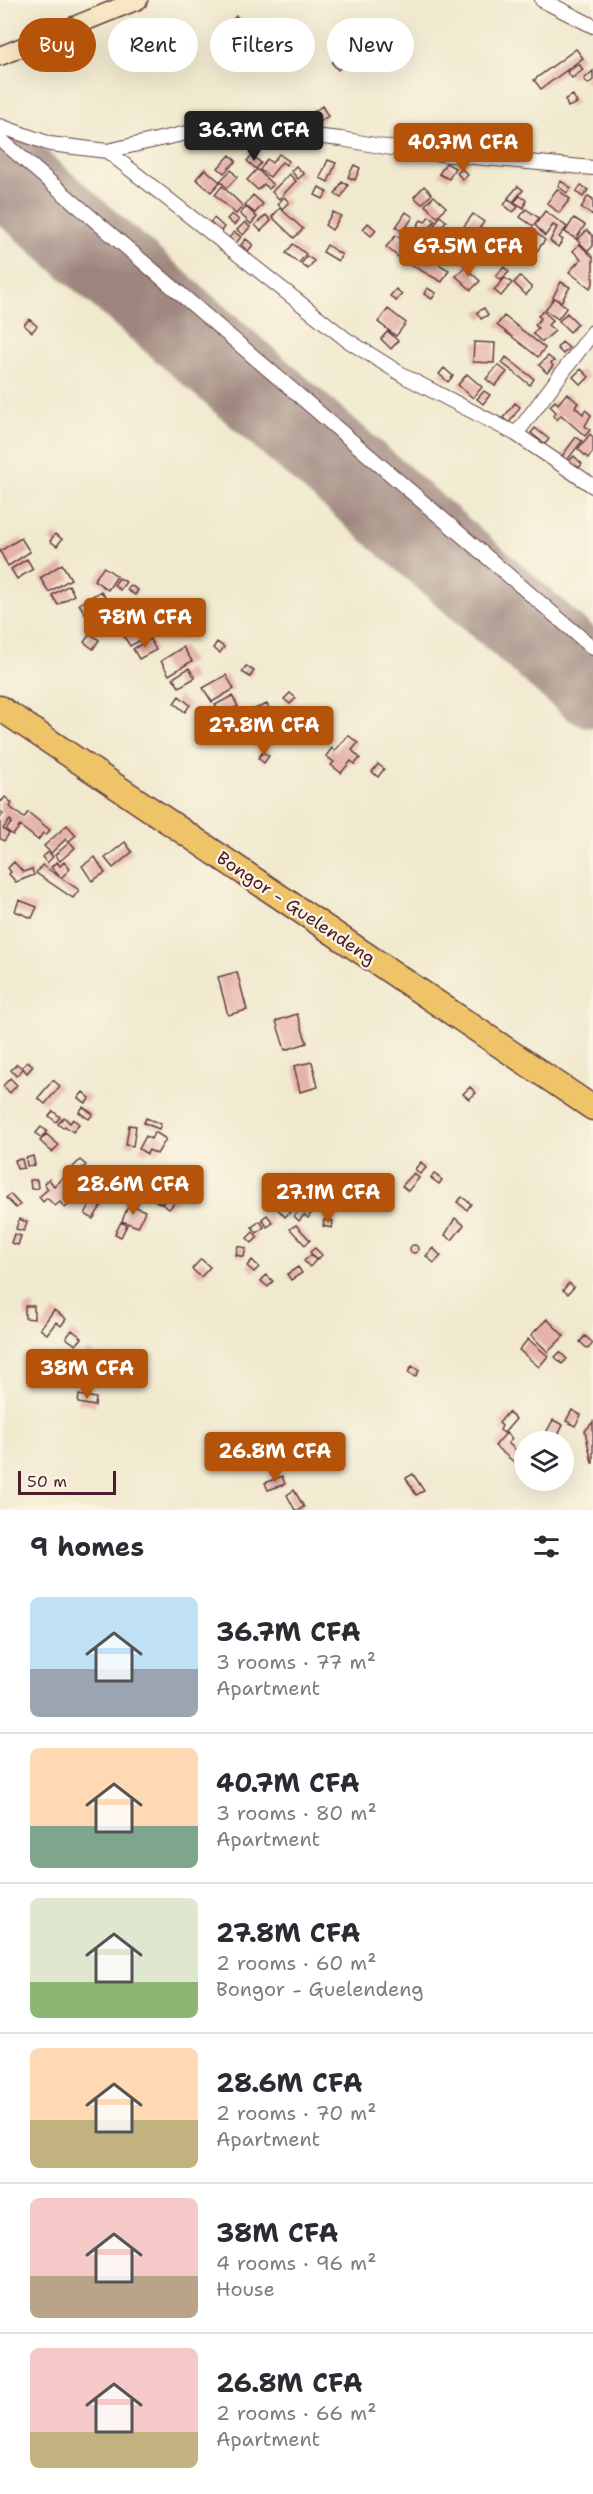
<!DOCTYPE html>
<meta charset="utf-8">
<style>
body{margin:0;font-family:"Shantell Sans",sans-serif;background:#f2f2f3;color:#2b2b33;height:100vh;display:flex;flex-direction:column;font-size:22px;white-space:nowrap}
*{box-sizing:border-box;margin:0}
p{font-size:20px;color:#7c7c81}
.icon{flex:none;width:33px;height:33px;fill:none;stroke:currentColor;stroke-width:2;stroke-linecap:round;stroke-linejoin:round}
.map{position:relative;height:1510px;overflow:hidden}
.side{display:flex;flex-direction:column;background:#fff;flex:1}
.side>*{flex:none}
.banner{position:absolute;left:18px;top:18px;width:558px;height:54px;display:flex;gap:12px}
.tools{position:absolute;left:514px;top:1431px;display:grid;gap:12px}
.tools a{display:grid;place-items:center;width:60px;height:60px;border-radius:50%;background:#fff;box-shadow:0 6px 24px #0002;font-size:30px}
.scale{position:absolute;left:18px;bottom:15px;width:98px;box-sizing:border-box;padding-left:6px;border:3px solid #4a1f2b;border-top:0;font-size:16px;line-height:21px;white-space:nowrap;color:#4a1f2b;-webkit-text-stroke:4px #fcf5e5;paint-order:stroke}
.price{position:absolute;translate:-50% -51px;padding:0 14px;border-radius:6px;background:#b45309;color:#fff;font-size:20px;line-height:39px;filter:drop-shadow(0 2px 3px #0008)}
.price::after{content:'';position:absolute;left:50%;top:36px;width:18px;height:14px;margin-left:-9px;background:inherit;clip-path:polygon(0 0,100% 0,50% 100%)}
.price.on{background:#222;color:#fff}
ul{padding:0;list-style:none}
li{display:flex;align-items:center;gap:18px;height:150px;padding:0 30px}
li+li{border-top:2px solid #e1e1e2}
li span{display:grid;place-items:center;flex:none;width:168px;height:120px;border-radius:9px;color:#555}
li>.icon{margin-inline-start:auto}
span .icon{width:72px;height:72px;fill:#fffc;stroke-width:1}
li b{font-size:26px}
h2{display:flex;justify-content:space-between;align-items:center;height:72px;padding:0 30px;font-size:26px}
.tag{padding:0 21px;border-radius:27px;background:#fff;box-shadow:0 6px 24px #0002;font-size:21px;line-height:54px}
.tag.on{background:#b45309;color:#fff}
.map>svg:first-child{display:block}
</style>
<div class="map">
<svg width="593" height="1510" viewBox="0 0 593 1510">
<rect width="100%" height="100%" fill="#fcf5e5"/>
<filter id="ink" filterUnits="userSpaceOnUse"><feTurbulence type="fractalNoise" baseFrequency=".0167" numOctaves="2"/><feDisplacementMap in="SourceGraphic" scale="12" xChannelSelector="R" yChannelSelector="G"/><feConvolveMatrix kernelMatrix="1 2 1 2 8 2 1 2 1" color-interpolation-filters="sRGB"/></filter>
<filter id="wash" filterUnits="userSpaceOnUse"><feTurbulence type="fractalNoise" baseFrequency=".008" numOctaves="4" result="noise"/><feDisplacementMap in="SourceGraphic" scale="24" xChannelSelector="R" yChannelSelector="G"/><feGaussianBlur stdDeviation="1.35" result="paint"/><feColorMatrix in="noise" values="0 0 0 0 0 0 0 0 0 0 0 0 0 0 0 0 0 1.4 0 .05"/><feComposite in="paint" operator="in"/></filter>
<g filter="url(#wash)">
<rect width="100%" height="100%" fill="#f0e9cd"/>
<g fill="none" stroke-linecap="round" stroke-linejoin="round">
<path stroke="#9d847c" stroke-width="87" d="M0 168 593 684"/>
</g>
<g id="blocks">
<path fill="#e5b3a8" d="M236 16 248 26 244 31 232 21Z
M576 49 583 58 541 89 534 80Z
M338 56 345 63 338 70 332 63Z
M579 64 583 70 572 78 567 72Z
M593 71V80L588 84 584 79Z
M573 95 577 103 568 107 565 99Z
M322 106 328 116 314 126 307 117Z
M279 154 289 161 286 165 282 162 270 177 260 170 267 159 272 163Z
M230 155 236 161 224 173 218 168Z
M252 155 261 163 256 169 247 161Z
M328 160 336 163 328 182 320 178Z
M446 163 455 168 449 179 439 174Z
M354 165 360 168 355 180 348 177Z
M296 166 304 174 298 179 291 171Z
M205 169 220 182 211 192 196 179Z
M257 169 273 185 269 189 264 184 258 190 247 180Z
M462 169 468 175 463 180 457 173Z
M231 170 237 177 227 188 220 181Z
M289 174 296 181 279 199 272 192Z
M561 181 571 188 567 193 558 186Z
M342 182 348 185 341 198 335 194Z
M581 185 588 190 583 197 576 192Z
M222 186 243 206 236 214 215 195Z
M424 186 432 194 422 204 414 197Z
M518 186 523 190 513 202 508 198Z
M319 187 327 192 323 199 315 195Z
M557 189 570 199 559 213 547 203Z
M253 195 263 204 255 213 245 205Z
M434 196 446 207 437 217 425 205Z
M520 196 526 200 524 208 514 202Z
M588 196 593 199V215L581 208Z
M284 197 289 202 282 209 278 204Z
M508 199 518 207 513 212 504 205Z
M246 207 257 217 251 224 240 214Z
M280 208 303 229 294 238 272 217Z
M526 209 539 218 533 226 520 217Z
M545 211 567 227 559 237 563 240 558 247 550 241 557 227 553 225 545 236 535 225Z
M333 212 341 216 332 230 325 225Z
M406 212 413 217 403 232 396 227Z
M232 214 239 220 234 225 227 219Z
M473 214 484 222 464 249 453 241Z
M266 215 271 221 261 231 255 225Z
M429 216 435 220 426 234 417 226 421 220 425 222Z
M440 216 446 221 434 236 430 232Z
M214 218 224 227 220 233 209 224Z
M574 218 585 225 576 239 565 232Z
M245 222 250 227 243 235 237 230Z
M368 223 376 230 371 236 363 229Z
M532 229 545 240 537 251 523 239Z
M587 230 593 236V246L588 251 577 240Z
M234 232 241 237 236 243 229 238Z
M396 235 416 251 406 263 386 247Z
M478 237 486 244 474 257 467 250Z
M246 239 253 245 248 251 241 245Z
M423 242 433 251 428 256 419 247Z
M293 244 306 254 299 263 286 253Z
M579 244 593 257V284L590 288 569 272 581 259 573 251Z
M327 245 342 255 338 261 323 252Z
M418 253 449 270 442 282 411 265Z
M466 253 472 258 466 265 460 260Z
M307 256 314 261 308 269 301 264Z
M465 267 480 281 471 290 456 276Z
M504 267 509 272 501 280 496 276Z
M520 276 532 288 526 295 514 283Z
M505 278 512 283 501 296 494 290Z
M561 282 570 287 561 302 553 297Z
M427 288 436 293 432 299 424 294Z
M396 289 402 294 396 301 390 296Z
M554 298 567 307 558 319 545 310Z
M484 308 488 315 481 319 477 312Z
M388 309 406 323 396 336 378 322Z
M543 311 553 320 548 325 555 331 542 342 533 334 538 328 535 325 541 318 538 316Z
M567 313 578 324 570 332 559 321Z
M504 316 545 348 538 357 497 325Z
M29 319 37 326 32 332 24 325Z
M388 331 398 341 391 349 381 339Z
M474 342 495 343 494 363 473 362Z
M562 342 569 348 563 354 557 348Z
M548 356 554 361 551 363 553 366 547 373 539 365Z
M506 357 534 379 530 385 502 363Z
M498 365 507 372 495 386 486 379Z
M444 368 453 376 448 382 439 374Z
M581 369 589 377 581 385 573 377Z
M467 374 482 387 473 398 458 385Z
M484 391 490 395 483 404 477 399Z
M567 393 578 403 575 407 583 414 585 410 591 415 585 426 590 430 585 436 561 415 557 420 553 416 556 412 550 406 555 401 558 404Z
M515 403 520 407 509 423 503 418Z
M535 428 549 439 545 444 531 433Z
M590 434 593 437V452L588 458 578 449Z
M576 437 582 441 567 460 562 456Z
M574 456 582 464 577 470 568 462Z
M55 534 62 539 57 546 50 541Z
M21 538 30 552 8 566 0 551Z
M27 559 33 569 17 579 11 569Z
M62 564 71 579 49 592 40 578Z
M104 567 117 576 108 590 94 580Z
M119 578 126 582 120 590 114 585Z
M69 585 74 595 58 605 52 595Z
M130 585 138 590 135 595 127 590Z
M101 591 110 605 88 618 79 604Z
M107 612 113 622 97 631 91 621Z
M172 612 184 620 179 626 168 618Z
M144 618 153 633 130 646 121 632Z
M90 634 99 640 93 649 84 642Z
M150 639 156 650 139 659 133 649Z
M217 642 224 647 220 653 213 648Z
M183 647 192 661 169 675 161 661Z
M246 666 254 671 250 677 242 672Z
M189 668 195 678 179 687 173 678Z
M226 675 234 689 212 702 203 688Z
M290 693 296 698 290 704 284 699Z
M179 696 190 705 185 712 174 703Z
M232 696 238 706 221 715 215 705Z
M267 704 273 717 250 726 245 713Z
M273 723 277 733 260 740 255 730Z
M219 724 226 729 221 735 214 729Z
M348 735 358 743 352 750 360 758 355 764 351 761 341 773 331 765 334 762 326 756 332 748 335 751Z
M263 752 269 756 264 763 258 758Z
M378 764 384 769 378 777 372 772Z
M5 797 12 803 10 807 24 818 28 812 50 830 46 835 43 833 38 840 20 826 13 835 6 830 12 822 10 820 3 829 9 834 4 841 0 838V818L3 814 0 811V800L2 801Z
M67 825 76 835 68 842 66 839 51 853 44 846Z
M70 842 75 848 60 861 55 855Z
M125 842 132 852 113 868 105 858Z
M49 852 53 857 47 863 42 857Z
M95 857 105 873 92 881 82 866Z
M14 862 23 872 32 869 34 875 16 882 9 874 11 872 8 868Z
M57 862 60 866 64 862 70 869 61 878 51 867Z
M42 865 79 890 73 898 36 873Z
M19 900 37 907 32 918 15 911Z
M237 972 247 1010 228 1015 218 977Z
M297 1014 307 1043 285 1050 276 1021Z
M28 1061 33 1066 27 1073 22 1067Z
M312 1062 318 1087 300 1092 294 1066Z
M17 1064 23 1069 16 1076 11 1070Z
M10 1078 17 1085 10 1093 3 1086Z
M53 1080 60 1086 45 1104 38 1098Z
M470 1087 476 1093 469 1099 463 1094Z
M83 1092 90 1098 86 1103 78 1098Z
M83 1107 93 1114 89 1119 79 1112Z
M53 1111 60 1117 56 1122 49 1116Z
M64 1117 70 1123 73 1119 79 1124 73 1132 65 1126 63 1128 58 1124Z
M146 1118 161 1124 159 1129 144 1123Z
M129 1125 136 1126 133 1146 126 1145Z
M41 1127 47 1131 41 1138 36 1133Z
M155 1132 166 1139 157 1154 149 1150 147 1154 139 1149 146 1136 151 1139Z
M46 1134 59 1145 52 1152 40 1141Z
M33 1156 35 1165 27 1166 26 1158Z
M22 1159 24 1168 17 1169 15 1160Z
M80 1160 86 1165 80 1171 96 1179 89 1194 79 1188 65 1199 70 1203 65 1208 60 1202 55 1206 47 1198 43 1202 39 1197 48 1189 44 1183 49 1179 54 1186Z
M421 1162 426 1168 420 1174 415 1169Z
M414 1173 419 1178 408 1191 402 1186Z
M434 1173 442 1180 439 1184 431 1178Z
M106 1174 115 1179 104 1199 95 1194Z
M30 1180H37L38 1188 31 1189Z
M137 1185 144 1189 136 1206 129 1203Z
M152 1190 165 1199 161 1204 148 1196Z
M173 1191 180 1197 169 1209 162 1204Z
M10 1194 20 1205 16 1208 6 1198Z
M462 1197 471 1204 467 1210 457 1202Z
M94 1198 103 1203 93 1219 85 1214Z
M129 1204 145 1211 138 1227 122 1221Z
M283 1205 290 1212 285 1217 278 1209Z
M304 1205 312 1212 308 1218 304 1215 299 1221 294 1216Z
M267 1215 273 1223 267 1227 262 1219Z
M455 1218 464 1225 452 1240 445 1235Z
M19 1219 27 1222 24 1231 16 1229Z
M324 1220 333 1221 332 1228 323 1226Z
M260 1221 264 1227 257 1233 252 1227Z
M121 1222 127 1225 121 1237 115 1234Z
M296 1225 310 1240 305 1245 290 1229Z
M253 1232 258 1237 252 1243 247 1238Z
M14 1234 21 1236 18 1245 11 1243Z
M410 1249a4 4 0 1 1 8 0a4 4 0 1 1-8 0Z
M238 1246 246 1248 244 1257 236 1255Z
M315 1248 322 1255 317 1260 310 1252Z
M433 1248 441 1256 434 1263 426 1256Z
M311 1255 316 1260 310 1267 304 1261Z
M201 1259 210 1267 201 1277 192 1269Z
M252 1260 259 1267 254 1272 247 1266Z
M298 1267 302 1273 291 1280 287 1274Z
M266 1275 273 1281 268 1287 261 1281Z
M569 1283 574 1287 568 1294 563 1290Z
M25 1306H34V1319L25 1318Z
M54 1310 66 1319 61 1326 56 1322 47 1334 40 1329Z
M547 1319 564 1336 548 1352 531 1335Z
M72 1330 82 1338 76 1345 66 1338Z
M585 1336 593 1343 588 1349 580 1342Z
M528 1339 548 1356 539 1367 519 1350Z
M88 1349 94 1354 90 1360 83 1355Z
M560 1352 567 1359 562 1364 555 1357Z
M62 1363 68 1369 61 1377 54 1371Z
M93 1366 109 1373 105 1381 89 1375Z
M412 1366 419 1371 415 1377 408 1372Z
M71 1371 80 1374 76 1385 67 1381Z
M79 1395 96 1398 95 1406 78 1403Z
M572 1410 581 1415 575 1426 566 1421Z
M508 1412 516 1419 504 1433 500 1430 502 1426 499 1423Z
M553 1420 563 1425 555 1442H541Z
M593 1422V1463H592L585 1431Z
M506 1433 512 1439 508 1443 525 1458V1463L521 1468 495 1446Z
M413 1474 424 1491 416 1495 406 1478Z
M282 1476 285 1484 268 1490 265 1483Z
M294 1490 304 1507 299 1510H295L287 1495Z"/>
</g>
</g>
<g filter="url(#ink)">
<use href="#blocks" fill-opacity="0" stroke="#633d43" stroke-width="1.5"/>
<g fill="none" stroke-linecap="round" stroke-linejoin="round">
<g stroke="#633d43" stroke-width="16">
<path id="street" d="M542 0 593 26
M0 126 50 144 107 151 187 133 276 132 341 139 408 151 593 168
M0 139 593 648
M107 151 347 340 406 377 516 434 593 486
M516 434 593 332"/>
</g>
<g stroke="#633d43" stroke-width="21">
<path id="secondary" d="M0 56 138 0"/>
</g>
<g stroke="#633d43" stroke-width="27">
<path id="highway" d="M0 708 593 1108"/>
</g>
<use href="#street" stroke="#fff" stroke-width="14"/>
<use href="#secondary" stroke="#f9e7c3" stroke-width="18"/>
<use href="#highway" stroke="#efc469" stroke-width="24"/>
</g>
</g>
<g text-anchor="middle" stroke-width="4.5" stroke-linejoin="round" paint-order="stroke">
<g font-size="18" fill="#4a1f2b" stroke="#fcf5e5">
<text transform="translate(296 908) rotate(34)" y="6">Bongor - Guelendeng</text>
</g>
</g>
</svg>
<div class="tools">
<a><svg class="icon" aria-label="layers" viewBox="0 0 24 24"><path d="M12 4l9 5-9 5-9-5zM3 14l9 5 9-5"/></svg></a>
</div>
<div class="scale">50 m</div>
<b class="price on" style="left:254px;top:162px">36.7M CFA</b>
<b class="price" style="left:463px;top:174px">40.7M CFA</b>
<b class="price" style="left:468px;top:278px">67.5M CFA</b>
<b class="price" style="left:145px;top:649px">78M CFA</b>
<b class="price" style="left:264px;top:757px">27.8M CFA</b>
<b class="price" style="left:133px;top:1216px">28.6M CFA</b>
<b class="price" style="left:328px;top:1224px">27.1M CFA</b>
<b class="price" style="left:87px;top:1400px">38M CFA</b>
<b class="price" style="left:275px;top:1483px">26.8M CFA</b>
<div class="banner">
<a class="tag on">Buy</a>
<a class="tag">Rent</a>
<a class="tag">Filters</a>
<a class="tag">New</a>
</div>
</div>
<section class="side">
<h2>9 homes<svg class="icon" aria-label="filters" viewBox="0 0 24 24"><path d="M4 7h16M4 17h16"/><circle cx="9" cy="7" r="2"/><circle cx="15" cy="17" r="2"/></svg></h2>
<ul>
<li><span style="background:linear-gradient(#bfe0f5 60%,#9aa5b1 0)"><svg class="icon" aria-label="home" viewBox="0 0 24 24"><path d="M3 11l9-7 9 7M6 9v11h12V9"/></svg></span><div><b>36.7M CFA</b><p>3 rooms · 77 m²</p><p>Apartment</p></div></li>
<li><span style="background:linear-gradient(#ffd9b3 65%,#7fa58c 0)"><svg class="icon" aria-label="home" viewBox="0 0 24 24"><path d="M3 11l9-7 9 7M6 9v11h12V9"/></svg></span><div><b>40.7M CFA</b><p>3 rooms · 80 m²</p><p>Apartment</p></div></li>
<li><span style="background:linear-gradient(#dfe7d0 70%,#8fb573 0)"><svg class="icon" aria-label="home" viewBox="0 0 24 24"><path d="M3 11l9-7 9 7M6 9v11h12V9"/></svg></span><div><b>27.8M CFA</b><p>2 rooms · 60 m²</p><p>Bongor - Guelendeng</p></div></li>
<li><span style="background:linear-gradient(#ffd9b3 60%,#c2b280 0)"><svg class="icon" aria-label="home" viewBox="0 0 24 24"><path d="M3 11l9-7 9 7M6 9v11h12V9"/></svg></span><div><b>28.6M CFA</b><p>2 rooms · 70 m²</p><p>Apartment</p></div></li>
<li><span style="background:linear-gradient(#f6c9c9 65%,#b9a48a 0)"><svg class="icon" aria-label="home" viewBox="0 0 24 24"><path d="M3 11l9-7 9 7M6 9v11h12V9"/></svg></span><div><b>38M CFA</b><p>4 rooms · 96 m²</p><p>House</p></div></li>
<li><span style="background:linear-gradient(#f6c9c9 70%,#c2b280 0)"><svg class="icon" aria-label="home" viewBox="0 0 24 24"><path d="M3 11l9-7 9 7M6 9v11h12V9"/></svg></span><div><b>26.8M CFA</b><p>2 rooms · 66 m²</p><p>Apartment</p></div></li>
</ul>
</section>
